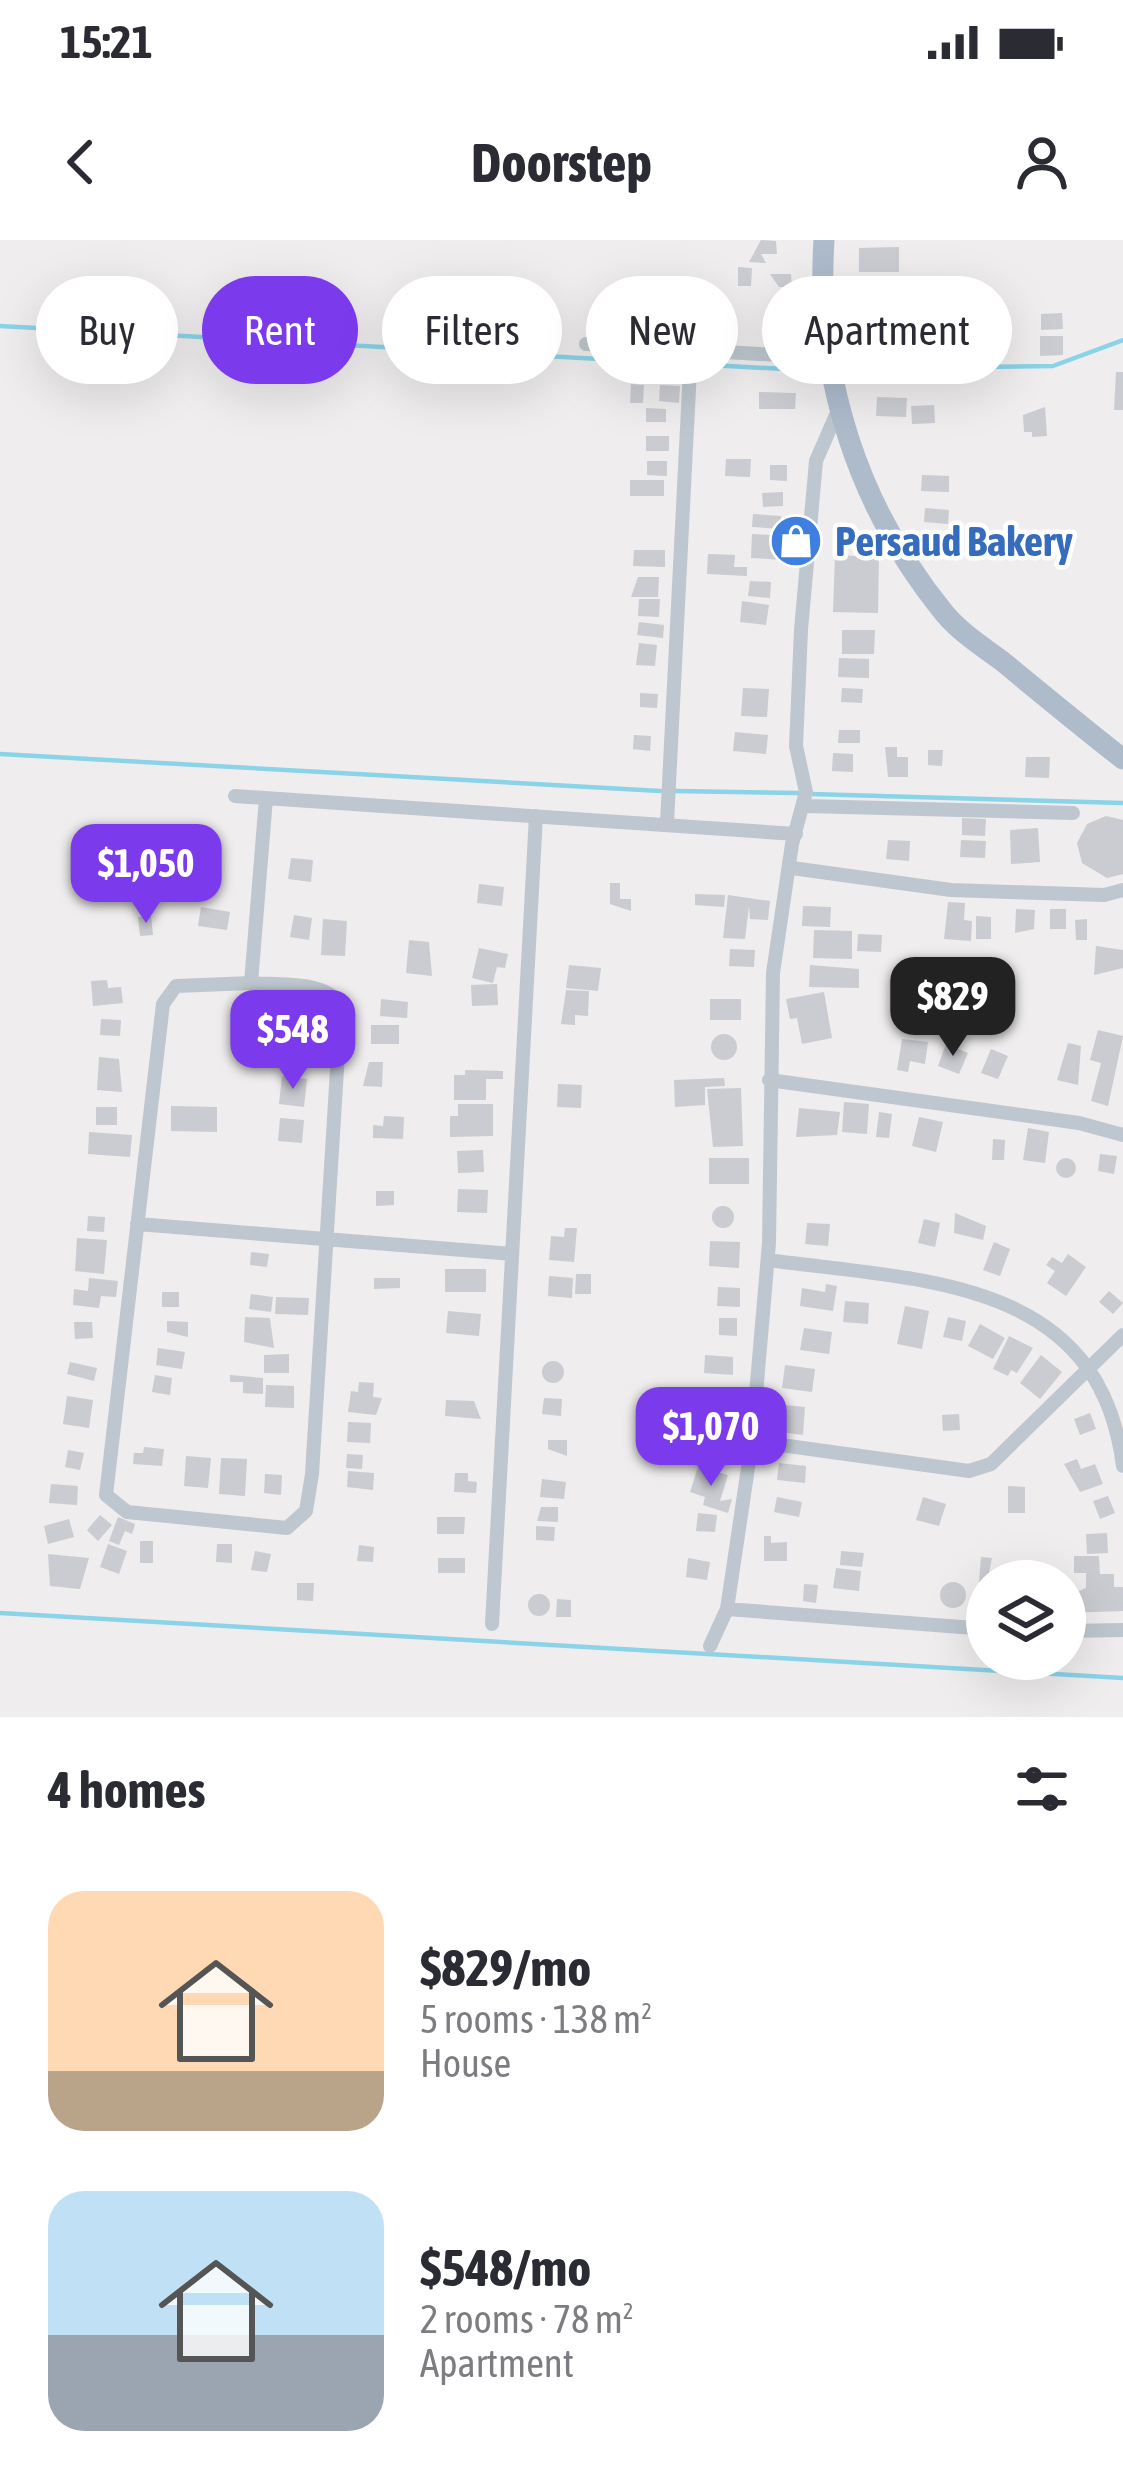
<!DOCTYPE html>
<meta charset="utf-8">
<style>
body{margin:0;font-family:"Asap Condensed",sans-serif;background:#f7f7f7;color:#2b2b33;height:100vh;display:flex;flex-direction:column;font-size:45px;white-space:nowrap}
*{box-sizing:border-box;margin:0}
p{font-size:39px;color:#7c7c81}
.icon{flex:none;width:66px;height:66px;fill:none;stroke:currentColor;stroke-width:2;stroke-linecap:round;stroke-linejoin:round}
.map{position:relative;height:1477px;overflow:hidden}
.drawer{display:flex;flex-direction:column;background:#fff;flex:1}
.drawer>*{flex:none}
.top-card{position:absolute;left:36px;top:36px;width:1053px;height:108px;display:flex;gap:24px}
.tools{position:absolute;left:966px;top:1320px;display:grid;gap:24px}
.tools a{display:grid;place-items:center;width:120px;height:120px;border-radius:50%;background:#fff;box-shadow:0 12px 48px #0002;font-size:60px}
.price{position:absolute;translate:-50% -102px;padding:0 27px;border-radius:24px;background:#7c3aed;color:#fff;font-size:39px;line-height:78px;filter:drop-shadow(0 3px 6px #0008)}
.price::after{content:'';position:absolute;left:50%;top:72px;width:36px;height:27px;margin-left:-18px;background:inherit;clip-path:polygon(0 0,100% 0,50% 100%)}
.price.selected{background:#222;color:#fff}
ul{padding:0;list-style:none}
li{display:flex;align-items:center;gap:36px;height:300px;padding:0 48px}
li span{display:grid;place-items:center;flex:none;width:336px;height:240px;border-radius:36px;color:#555}
li>.icon{margin-inline-start:auto}
span .icon{width:144px;height:144px;fill:#fffc;stroke-width:1}
li b{font-size:51px}
h2{display:flex;justify-content:space-between;align-items:center;height:144px;padding:0 48px;font-size:51px}
.chip{padding:0 42px;border-radius:54px;background:#fff;box-shadow:0 12px 48px #0002;font-size:42px;line-height:108px}
.chip.selected{background:#7c3aed;color:#fff}
.status{display:flex;justify-content:space-between;align-items:center;height:84px;padding:0 60px;background:#fff;direction:ltr}
.status svg{height:33px;fill:currentColor}
header{display:flex;justify-content:space-between;align-items:center;height:156px;padding:0 48px;background:#fff;font-size:54px;font-weight:700}
.map>svg:first-child{display:block}
</style>
<div class="status"><b>15:21</b><svg viewBox="0 0 49 12"><path d="M0 12V9h3v3zM5 12V6h3v6zM10 12V3h3v9zM15 12V0h3v12zM26 1h20v11H26zM47 4h2v5h-2z"/></svg></div>
<header><svg class="icon" aria-label="back" viewBox="0 0 24 24"><path d="M15 5l-7 7 7 7"/></svg>Doorstep<svg class="icon" aria-label="person" viewBox="0 0 24 24"><circle cx="12" cy="8" r="4"/><path d="M4 21q1-7 8-7t8 7"/></svg></header>
<div class="map">
<svg width="1123" height="1477" viewBox="0 0 1123 1477">
<rect width="100%" height="100%" fill="#efeded"/>
<g fill="none" stroke-linecap="round" stroke-linejoin="round">
<path stroke="#8ad3e8" stroke-width="4.5" d="M0 86 819 131
M846 129 1053 126 1123 100
M0 514 660 551
M676 551 799 553
M811 554 1123 563
M0 1373 1123 1438"/>
</g>
<path fill="#caccd1" d="M761 0 776 1 777 14H761L766 23 749 22Z
M899 7V32H859V8Z
M738 27 752 28 751 46H738Z
M770 34H791L792 47H779Z
M862 41 884 42V49L894 50 893 64 861 63Z
M662 46 690 47V63H662Z
M629 69 653 70 652 91 628 90Z
M1062 73 1063 89 1041 90V74Z
M1040 96H1063V115L1040 116Z
M1116 132H1123V170H1114Z
M631 144 644 145 643 163H630Z
M660 145 680 146 679 163 659 161Z
M759 152 796 153 795 169H759Z
M877 157 907 158 906 177 876 176Z
M934 165 935 183 912 184 911 166Z
M1045 167 1047 196 1032 197V192H1024L1023 175Z
M646 168 666 169V182H646Z
M646 196H669V211H646Z
M726 219H751L750 237 725 236Z
M647 221H667V236L647 235Z
M770 225H787V241L770 240Z
M922 235 949 236V252L921 251Z
M630 240H664V256H630Z
M783 252V266L763 267 762 253Z
M925 268 949 270 948 284 924 282Z
M753 274 781 276V289L752 287Z
M752 294 785 296 783 320 751 318Z
M634 310H665V327L633 326Z
M708 314 735 315 734 327H747V336L707 334Z
M835 315 879 317 878 373 833 372Z
M638 337H659L658 357H631Z
M750 341 771 342 770 358 748 356Z
M639 359H660L659 377 638 376Z
M742 361 769 365 766 385 740 382Z
M639 382 664 385 663 398 637 395Z
M842 390H875L874 414H842Z
M639 403 657 405 655 426 636 425Z
M839 418 869 419V438L838 437Z
M743 448 769 449 767 477 741 476Z
M842 448 863 449 862 463 841 462Z
M640 453 658 454 657 468 640 467Z
M839 490H860V503H838Z
M735 492 768 495 766 514 733 511Z
M634 495 651 496 650 511 633 509Z
M885 507H897V517H908V537H888Z
M928 510H943L942 526 928 525Z
M833 513 853 514V532L832 531Z
M1026 517H1050L1049 538 1025 537Z
M1106 576 1123 580V634L1107 638 1082 623 1077 603 1087 584Z
M962 578 986 579 985 596 962 595Z
M1038 588 1040 622 1011 624 1010 590Z
M888 600 910 601 909 621 886 619Z
M961 600 986 601 985 618 960 617Z
M134 616H151V630L134 629Z
M291 618 313 620 311 642 288 639Z
M610 643H620V659H631V671L610 664Z
M479 644 504 647 502 666 477 663Z
M695 654 725 655 724 667 695 665Z
M728 655 770 661 768 680 750 679 749 666 745 699 723 698Z
M948 662 965 663 964 680 972 681 971 701 944 699Z
M803 666 831 667 830 687 802 686Z
M201 667 230 672 227 690 198 686Z
M1016 669 1035 670 1034 689 1015 693Z
M1050 669H1066V689H1050Z
M294 675 312 678 309 700 290 697Z
M151 676 153 695 140 696 138 677Z
M976 676 991 677V699H976Z
M323 679 347 681 345 716 321 715Z
M1087 679V700H1076L1075 680Z
M814 690 852 691V719L813 718Z
M858 694 882 695 881 712 857 711Z
M409 700 429 702 432 736 406 733Z
M1096 706 1123 710V728L1094 735Z
M479 708 508 714 505 728 497 727 493 743 472 738Z
M730 709 755 710 754 727 729 726Z
M569 725 601 728 598 751 566 748Z
M810 725 859 729V748L809 747Z
M107 740 108 748 121 747 123 763 93 766 91 741Z
M497 744 498 765 472 766 471 745Z
M566 750 589 751 588 776 575 775V785L561 784Z
M824 752 832 798 802 804 797 778 790 779 786 759Z
M291 757 330 760 327 792 315 791 314 808 286 805Z
M381 759 408 762 407 778 380 776Z
M710 759H741V780H710Z
M259 774 280 777 278 791 257 787Z
M101 779 121 780 120 796 100 795Z
M371 785H399V804H371Z
M1098 790 1123 796 1108 866 1091 861 1101 823 1090 820Z
M711 807a13 13 0 1 1 26 0a13 13 0 1 1-26 0Z
M902 799 928 802 925 824 910 821 908 832 897 830Z
M1068 803 1081 806 1078 845 1057 840Z
M946 804 968 813 959 834 938 826Z
M991 809 1008 816 998 839 981 833Z
M99 817 119 819 122 852 97 850Z
M369 822H383L382 847 363 846Z
M465 830 503 831V839H486V860H454V835H465Z
M282 836 307 839 304 867 279 864Z
M724 838 725 846 705 847V865L675 867 674 840Z
M558 844 582 845 581 868 557 867Z
M741 848 743 906 713 907 707 849Z
M844 862 869 864 867 894 842 892Z
M458 864H493V896L450 897V876H458Z
M171 866 217 867V892L171 891Z
M96 867H117V885H96Z
M799 868 840 872 837 895 796 897Z
M879 872 892 874 889 898 876 897Z
M384 876 404 877 403 899 373 898V885L383 886Z
M919 877 943 882 936 912 912 906Z
M280 878 304 880 302 903 278 901Z
M1028 888 1049 892 1045 923 1023 920Z
M89 892 132 895 130 917 88 914Z
M993 899 1005 900 1004 920H992Z
M483 910 484 932 458 933 457 911Z
M1100 914 1117 916 1114 934 1098 931Z
M709 918H749V944H709Z
M1056 928a10 10 0 1 1 20 0a10 10 0 1 1-20 0Z
M458 949 488 950 487 973 457 972Z
M376 951H394V965L376 966Z
M712 977a11 11 0 1 1 22 0a11 11 0 1 1-22 0Z
M955 973 986 986 983 1000 954 993Z
M88 976 105 977 104 992 87 991Z
M924 979 940 983 935 1007 918 1003Z
M807 983 830 984 828 1006 805 1004Z
M565 988H577L574 1022 549 1020 551 996 564 997Z
M77 998 107 1000 104 1034 75 1031Z
M710 1001 740 1002 739 1028 709 1026Z
M994 1002 1010 1009 1000 1036 983 1030Z
M251 1012 269 1014 267 1027 250 1025Z
M1068 1014 1086 1027 1066 1056 1047 1043 1055 1031 1046 1025 1052 1017 1062 1023Z
M445 1029H486V1052H445Z
M576 1034H591V1054H575Z
M549 1036 573 1038 572 1058 548 1056Z
M89 1038 118 1041 116 1057 101 1056 99 1068 73 1065 74 1049 88 1051Z
M374 1038H400V1048L374 1049Z
M826 1044 837 1046 833 1071 800 1066 802 1048 825 1052Z
M718 1047 740 1048V1067L717 1066Z
M1109 1051 1123 1063 1113 1074 1099 1062Z
M162 1052H179V1067H162Z
M251 1054 273 1057 271 1072 249 1069Z
M276 1057 309 1058 308 1075 275 1074Z
M845 1061 869 1063 868 1084 843 1082Z
M905 1066 929 1071 922 1109 897 1104Z
M448 1071 481 1074 479 1096 446 1093Z
M245 1077 270 1078 274 1108 244 1102Z
M948 1077 966 1081 962 1101 943 1097Z
M719 1078H737V1096L719 1095Z
M167 1081 188 1082V1097L167 1092Z
M74 1082H92L93 1098 75 1099Z
M980 1084 1005 1098 993 1119 968 1106Z
M804 1088 832 1092 829 1114 800 1110Z
M1009 1096 1033 1108 1017 1133 1011 1130 1008 1136 993 1129Z
M158 1108 185 1112 182 1129 156 1125Z
M289 1114V1133H264V1115Z
M705 1115 733 1117V1135L704 1133Z
M1041 1115 1062 1132 1040 1159 1020 1143Z
M542 1132a11 11 0 1 1 22 0a11 11 0 1 1-22 0Z
M70 1122 97 1128 94 1141 67 1134Z
M785 1125 815 1129 812 1152 782 1148Z
M155 1135 172 1138 170 1155 152 1152Z
M230 1135 263 1138V1154L243 1153V1142H230Z
M359 1142 374 1143 373 1157 382 1158 376 1175 348 1172 351 1151 358 1152Z
M266 1145 294 1146V1168L265 1167Z
M702 1155 735 1156 734 1180 706 1179Z
M67 1156 93 1160 89 1188 63 1184Z
M544 1158 562 1159 561 1176 542 1174Z
M446 1160 474 1161 481 1179 445 1176Z
M784 1165 805 1167 803 1195 772 1191 773 1182 788 1184 783 1182Z
M1090 1173 1096 1189 1080 1195 1074 1179Z
M959 1174 960 1190 943 1191 942 1175Z
M348 1182 371 1183 370 1203 347 1202Z
M548 1200H567V1216L548 1209Z
M709 1203 729 1207 726 1223 707 1220Z
M144 1207 164 1209 162 1226 133 1224 134 1213H143Z
M68 1210 84 1213 80 1230 65 1227Z
M347 1214 363 1215 362 1229 346 1228Z
M186 1216 211 1218 208 1248 184 1246Z
M221 1218 247 1219 245 1256 219 1254Z
M1077 1219 1081 1229 1095 1224 1103 1244 1080 1252 1064 1224Z
M779 1223 806 1226 805 1243 777 1240Z
M698 1227 728 1235 720 1261 732 1259 728 1273 703 1265 705 1257 690 1252Z
M348 1231 374 1233 373 1250 347 1247Z
M455 1233H468V1241L477 1242 476 1253 454 1252Z
M265 1234 282 1235 281 1255 264 1253Z
M542 1239 566 1242 564 1259 540 1257Z
M51 1244 78 1246 77 1265 49 1263Z
M1008 1246 1025 1247V1273H1008Z
M1108 1256 1115 1273 1100 1279 1093 1261Z
M777 1257 802 1262 799 1277 774 1272Z
M923 1257 946 1264 939 1286 916 1280Z
M541 1267H558V1282L537 1281Z
M698 1273 717 1275 715 1292 696 1291Z
M100 1275 112 1285 98 1301 87 1290Z
M118 1277 135 1284 132 1294 125 1291 119 1305 109 1301Z
M437 1277H465L464 1294H437Z
M69 1279 74 1297 48 1304 44 1286Z
M536 1286 555 1287 554 1301 536 1300Z
M1107 1293 1108 1313 1087 1314 1086 1294Z
M764 1296H771V1303L787 1302V1321H764Z
M140 1301H153V1323H140Z
M108 1304 127 1311 119 1334 100 1327Z
M217 1304H232V1323L216 1322Z
M359 1305 374 1307 373 1322 357 1321Z
M255 1311 271 1314 267 1332 251 1330Z
M841 1311 864 1313 862 1327 840 1325Z
M48 1314 89 1318 80 1349 50 1346Z
M1074 1316H1099L1100 1334H1114V1347H1123V1371L1065 1373V1357L1086 1348V1333H1074Z
M981 1317 992 1318 987 1343 979 1342Z
M438 1318H465V1333H438Z
M688 1318 710 1322 707 1340 686 1337Z
M836 1328 861 1331 859 1351 833 1348Z
M940 1355a13 13 0 1 1 26 0a13 13 0 1 1-26 0Z
M297 1343H314L313 1361 297 1360Z
M804 1344 818 1345 816 1363 803 1361Z
M528 1365a11 11 0 1 1 22 0a11 11 0 1 1-22 0Z
M557 1359 571 1360V1377H556Z"/>
<g fill="none" stroke-linecap="round" stroke-linejoin="round">
<path stroke="#bec7cf" stroke-width="14" d="M586 104 830 118
M235 556 796 594
M805 566 1073 573
M667 583 691 109
M792 628 951 650 1104 655 1123 650
M251 743C278 745 325 740 341 765L312 1234 306 1271 287 1288 127 1272 106 1255 163 764 176 746 251 743 266 558
M769 840 1079 883 1123 895
M137 984 512 1014
M768 1020C919 1041 1099 1036 1123 1226
M752 1201 969 1231 991 1224 1123 1095
M727 1369 987 1389
M492 1384 536 576
M1065 1391 1123 1390
M710 1406 727 1369 752 1201 769 1003 773 733 792 604 806 552 796 506 801 390 816 221 839 168"/>
<path stroke="#adbbcb" stroke-width="21" d="M824 0C815 137 859 269 945 374 960 392 983 407 1002 421 1042 454 1082 487 1123 519"/>
</g>
<defs>
<g id="shop-disc" transform="scale(2.7)"><circle r="9.5" fill="#3f7fe0" stroke="#fff"/><path d="M-5-2.5h2.3a2.7 3.5 0 0 1 5.4 0H5L5.5 6h-11ZM-1.5-2.5h3a1.5 2.3 0 0 0-3 0Z" fill="#fff"/></g>
</defs>
<g fill-rule="evenodd">
<use href="#shop-disc" x="796" y="301"/>
</g>
<g text-anchor="middle" stroke-width="9" stroke-linejoin="round" paint-order="stroke">
<g font-size="42" font-weight="bold" fill="#366cbe" stroke="#fff" text-anchor="start">
<text x="835" y="316">Persaud Bakery</text>
</g>
</g>
</svg>
<div class="tools">
<a><svg class="icon" aria-label="layers" viewBox="0 0 24 24"><path d="M12 4l9 5-9 5-9-5zM3 14l9 5 9-5"/></svg></a>
</div>
<b class="price" style="left:146px;top:686px">$1,050</b>
<b class="price selected" style="left:953px;top:819px">$829</b>
<b class="price" style="left:293px;top:852px">$548</b>
<b class="price" style="left:711px;top:1249px">$1,070</b>
<div class="top-card">
<a class="chip">Buy</a>
<a class="chip selected">Rent</a>
<a class="chip">Filters</a>
<a class="chip">New</a>
<a class="chip">Apartment</a>
</div>
</div>
<section class="drawer">
<h2>4 homes<svg class="icon" aria-label="filters" viewBox="0 0 24 24"><path d="M4 7h16M4 17h16"/><circle cx="9" cy="7" r="2"/><circle cx="15" cy="17" r="2"/></svg></h2>
<ul>
<li><span style="background:linear-gradient(#ffd9b3 75%,#b9a48a 0)"><svg class="icon" aria-label="home" viewBox="0 0 24 24"><path d="M3 11l9-7 9 7M6 9v11h12V9"/></svg></span><div><b>$829/mo</b><p>5 rooms · 138 m²</p><p>House</p></div></li>
<li><span style="background:linear-gradient(#bfe0f5 60%,#9aa5b1 0)"><svg class="icon" aria-label="home" viewBox="0 0 24 24"><path d="M3 11l9-7 9 7M6 9v11h12V9"/></svg></span><div><b>$548/mo</b><p>2 rooms · 78 m²</p><p>Apartment</p></div></li>
</ul>
</section>
